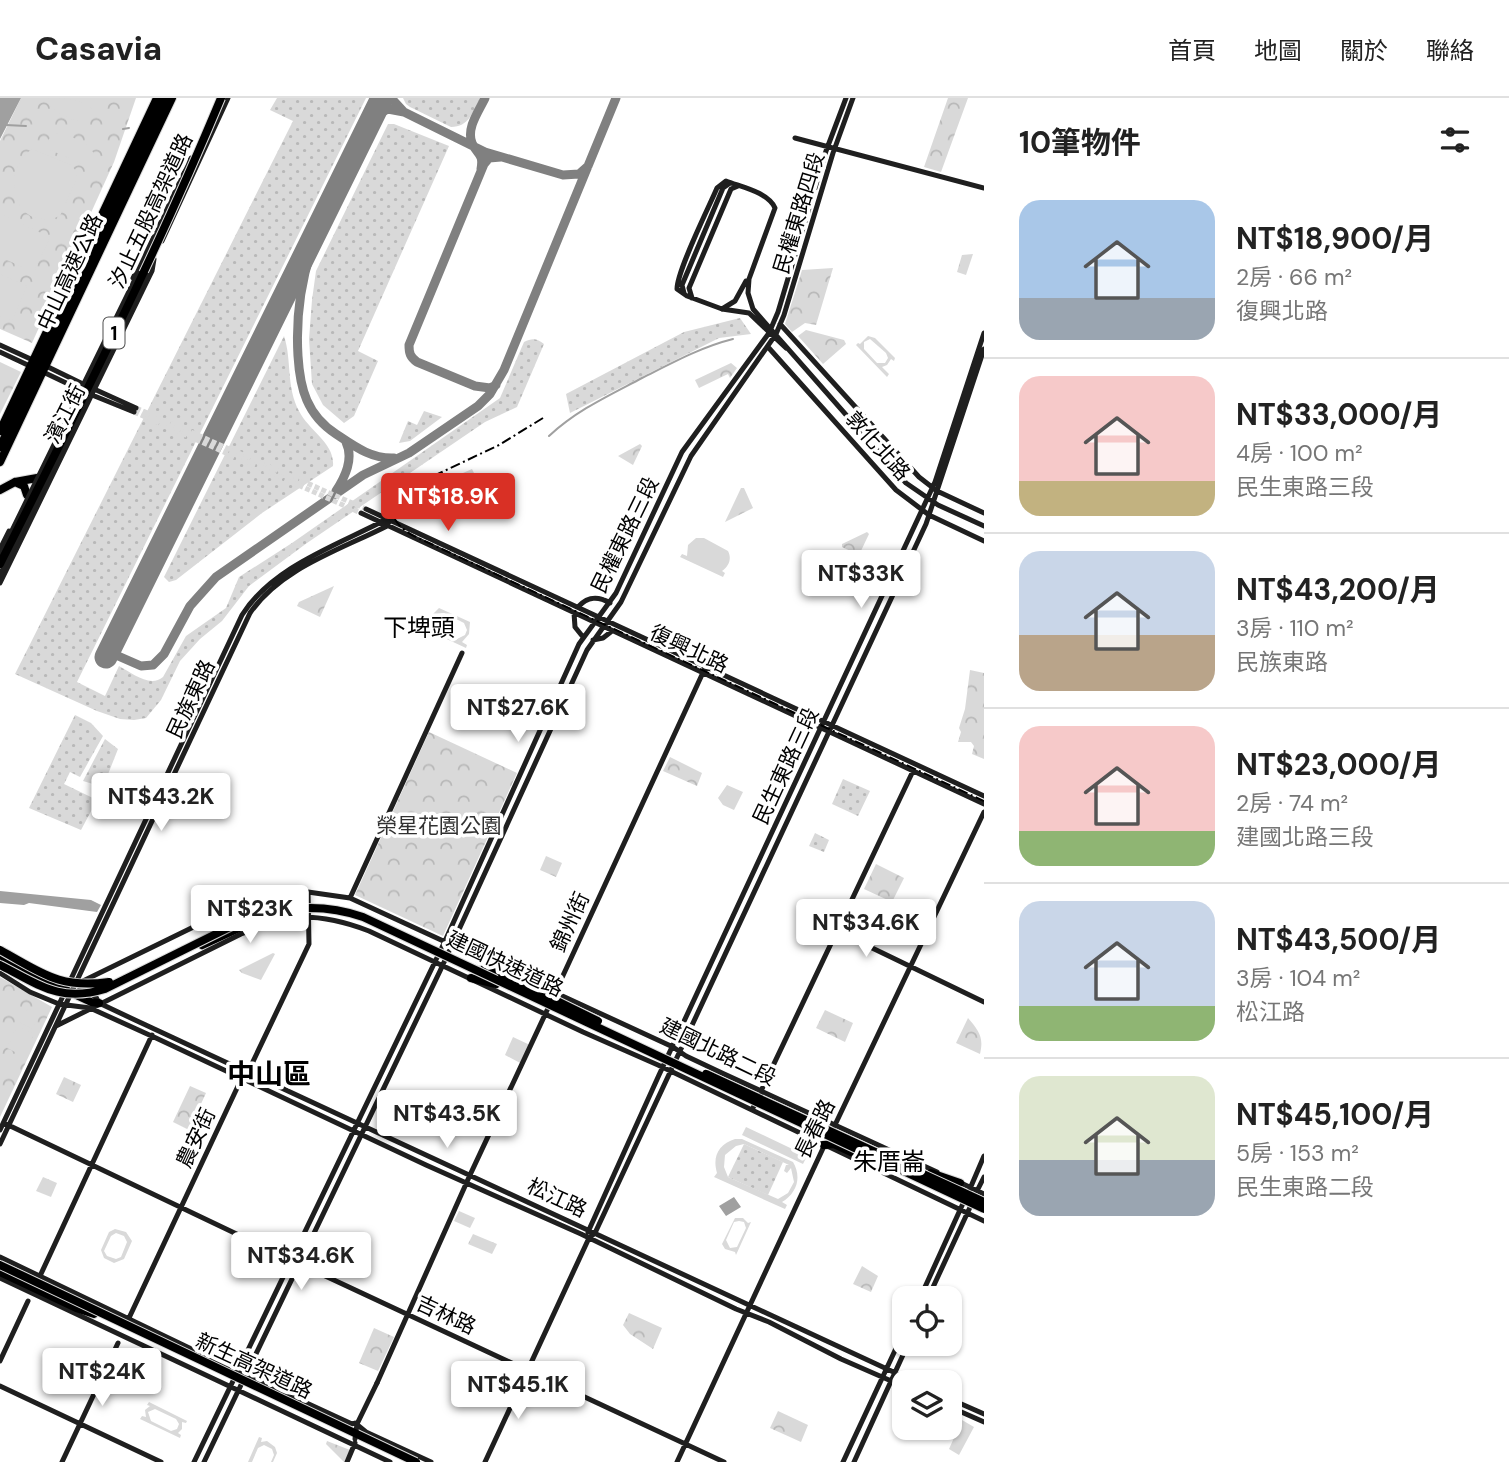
<!DOCTYPE html>
<html lang="zh-TW">
<meta charset="utf-8">
<style>
body{margin:0;font-family:"DM Sans","Noto Sans TC",sans-serif;background:#f6f6f6;color:#222;height:100vh;display:flex;flex-direction:column;font-size:26px;white-space:nowrap}
*{box-sizing:border-box;margin:0}
p{font-size:23px;color:#767676}
.icon{flex:none;width:38px;height:38px;fill:none;stroke:currentColor;stroke-width:2;stroke-linecap:round;stroke-linejoin:round}
.map{position:relative;flex:1;overflow:hidden}
.details{display:flex;flex-direction:column;background:#fff;width:525px}
.details>*{flex:none}
.tools{position:absolute;left:892px;top:1188px;display:grid;gap:14px}
.tools a{display:grid;place-items:center;width:70px;height:70px;border-radius:14px;background:#fff;box-shadow:0 2px 5px #0004;font-size:35px}
.price{position:absolute;translate:-50% -60px;padding:0 16px;border-radius:7px;background:#fff;color:#222;font-size:23px;line-height:46px;filter:drop-shadow(0 2px 4px #0008)}
.price::after{content:'';position:absolute;left:50%;top:42px;width:21px;height:16px;margin-left:-10px;background:inherit;clip-path:polygon(0 0,100% 0,50% 100%)}
.price.on{background:#d93025;color:#fff}
ul{padding:0;list-style:none}
li{display:flex;align-items:center;gap:21px;height:175px;padding:0 35px}
li+li{border-top:2px solid #e0e0e0}
li span{display:grid;place-items:center;flex:none;width:196px;height:140px;border-radius:21px;color:#555}
li>.icon{margin-inline-start:auto}
span .icon{width:84px;height:84px;fill:#fffc;stroke-width:1}
li b{font-size:30px}
h2{display:flex;justify-content:space-between;align-items:center;height:84px;padding:0 35px;font-size:30px}
header{display:flex;align-items:center;gap:42px;box-sizing:border-box;height:98px;padding:0 35px;background:#fff;border-bottom:2px solid #e0e0e0}
header strong{font-size:33px}
nav{display:flex;gap:38px;margin-inline-start:auto;font-size:24px}
main{display:flex;flex:1;min-height:0}
.map>svg:first-child{display:block}
</style>
<header>
<strong>Casavia</strong>
<nav><a>首頁</a><a>地圖</a><a>關於</a><a>聯絡</a></nav>
</header>
<main>
<div class="map">
<svg width="984" height="1364" viewBox="0 0 984 1364">
<defs>
<pattern id="grass-dots" width="8" height="8" patternUnits="userSpaceOnUse" patternTransform="scale(1.75)"><rect width="8" height="8" fill="#d9d9d9"/><path d="M2 2h.1M6 6h.1" fill="none" stroke="#b8b8b8" stroke-width="1.8" stroke-linecap="round"/></pattern>
<pattern id="park-crowns" width="20" height="18" patternUnits="userSpaceOnUse" patternTransform="scale(1.75)"><rect width="20" height="18" fill="#d9d9d9"/><path d="M2 6a3 3 0 1 1 6 0M12 15a3 3 0 1 1 6 0" fill="none" stroke="#b8b8b8"/></pattern>
</defs>
<rect width="100%" height="100%" fill="#fff"/>
<path fill="url(#grass-dots)" d="M277 0H366L77 584 105 598 119 568C132 575 150 590 163 579L186 538 226 510 239 479 292 445 500 300 524 244C532 240 537 240 544 246L517 309 485 324 307 445 249 488 222 523 200 541 180 563 161 602 146 620 134 622 120 621 97 613 15 576 293 23 270 12Z
M403 0H480C473 14 469 29 451 29L410 9 406 6Z
M388 26H394L449 48 358 253 378 263 354 318 344 325 323 307 312 286 309 241 312 202 316 173Z
M740 220 751 236 719 240 570 315 566 296 684 234Z
M284 238C292 262 286 289 299 313 309 333 335 345 333 368L262 415 176 482 169 484 164 479Z
M424 313 442 319 410 343 399 345 408 323 417 327Z
M75 617 91 625 103 638 80 679 70 674 64 686 97 702 81 732 29 710Z
M105 641 118 651 103 689 83 683Z
M843 681 870 693 858 718 832 706Z
M815 735 829 742 824 754 809 748Z
M744 1046 783 1064 768 1097 728 1079Z"/>
<path fill="url(#park-crowns)" d="M21 0H136L114 64 32 245 0 231V43Z
M948 0H968L941 74 924 69Z
M973 156 966 177 957 174 962 157Z
M833 170 816 227 805 225 792 234 785 226 802 172Z
M806 232 844 242 846 246 823 266 798 238Z
M0 264 21 274 0 316Z
M731 265 737 270 730 280 728 276 699 290 695 282Z
M640 346 642 348 633 367 618 358Z
M472 371 475 377 400 411 399 407 429 390Z
M741 390H744L753 410 725 424Z
M867 434 869 436 859 457 842 449V446Z
M334 488 320 519 297 508 299 504Z
M970 572 984 575V661L972 656 974 648 971 644H958L961 634 959 630 965 611Z
M429 634 517 675 443 838 355 797Z
M670 659 702 675 697 688 663 673Z
M546 758 562 765 556 779 540 772Z
M876 766 904 780 892 804 864 791Z
M273 855 275 856 261 882 242 875 239 872Z
M0 879 52 909 0 1019Z
M825 912 853 925 845 944 816 930Z
M968 920C979 933 984 939 980 956L956 945Z
M513 939 530 947 522 966 505 957Z
M64 979 81 987 73 1004 56 996Z
M190 988 206 995 189 1032 173 1024Z
M43 1079 57 1085 51 1099 36 1093Z
M459 1113 475 1120 470 1130 454 1123Z
M473 1136 497 1146 492 1156 468 1146Z
M246 1146 262 1153 251 1177 235 1170Z
M862 1168 878 1178 871 1194 853 1186Z
M629 1215 662 1230 653 1251 630 1236 623 1227Z
M374 1230 394 1239 378 1273 359 1265Z
M778 1313 808 1327 801 1344 770 1330Z
M962 1322 974 1329 959 1357 949 1351Z
M327 1343 350 1352 344 1364 326 1346Z"/>
<path fill="#d9d9d9" fill-rule="evenodd" d="M48 0C65 0 81 0 93 11V20C82 29 58 17 49 7Z
M55 35C67 36 89 44 94 56L92 63 83 66 50 52 48 42Z
M32 51 71 67 77 74 76 82 60 118C12 136 0 72 32 51Z
M0 116 50 139 34 174 0 159Z
M0 176 27 188 12 223 0 218Z
M868 238 875 240 895 260 894 263 891 261 887 267 882 269 889 276 887 279 856 247 858 245 860 246ZM870 241 886 255 888 260 885 265H877L864 251V244Z
M696 440H704L728 453C732 461 729 468 722 473L725 475 723 479 680 459 682 456 687 458 688 447Z
M439 510 470 524 469 536 462 544 467 547 466 550 425 531 426 529H430L431 518ZM444 515 464 525 467 532 465 537 455 542 435 533 433 521 437 516Z
M469 586 470 590 480 593 482 599 469 626 460 628 455 623 453 627 451 626ZM472 592 478 593 479 600 469 623 461 626 457 619 468 595Z
M727 687 743 694 734 712 723 707 718 700Z
M28 910 40 915 33 931 20 925Z
M17 928 34 936 23 958 7 950Z
M746 1029 807 1058 803 1066 742 1037Z
M735 1041H742L793 1064C802 1079 797 1095 782 1104L787 1107 785 1111 714 1079 717 1075C712 1058 719 1046 735 1041ZM744 1046 789 1067H786L784 1073 787 1075 791 1070 794 1084 788 1095 778 1101 728 1079 724 1069 725 1057 736 1048Z
M735 1120H743L748 1125 751 1124 736 1157 735 1154 725 1151 722 1146ZM739 1123 744 1124 746 1130 737 1149 730 1150 726 1142 734 1124Z
M115 1131 126 1134 132 1143 124 1161 114 1165 104 1160 101 1152 109 1134ZM116 1135 124 1138 127 1144 121 1159 116 1161 107 1158 104 1153 111 1138Z
M149 1304 187 1323 186 1325 182 1324V1331L178 1335 181 1337 180 1340 140 1321 142 1318 146 1319 145 1312 150 1308 147 1307ZM155 1311 176 1321 179 1326 177 1331 171 1333 151 1323 148 1314Z
M259 1339 262 1340 261 1344 267 1343 275 1349 277 1355 273 1364H271L274 1357 272 1351 264 1347 258 1350 252 1364H248Z"/>
<path fill="#a0a0a0" d="M0 0H21L0 41Z
M0 793 91 802 101 807 97 814 29 805 24 807 0 805Z
M734 1099 741 1109 726 1118 719 1108Z"/>
<g fill="none" stroke-linecap="round" stroke-linejoin="round">
<path stroke="#a0a0a0" stroke-width="2" d="M6 27 26 28
M123 31 129 30
M549 338C577 312 608 298 642 280 672 265 701 249 733 241"/>
<path stroke="#808080" stroke-width="9" d="M391 0 404 14 485 54 563 77 579 76 588 68
M481 71C484 55 477 57 472 45 466 30 479 13 485 0
M496 287 490 290 475 288 417 264C410 259 409 255 409 247L484 66 489 60 501 59
M394 360C371 361 354 348 336 336 307 317 300 291 298 258 292 159 333 101 376 17L388 11 404 14
M336 393C345 379 354 361 346 344
M109 554 141 568 153 567 164 556 190 508 216 479 363 377 409 355 478 308 490 296 504 272 616 0"/>
<path stroke="#808080" stroke-width="23" d="M106 559 382 0"/>
<path stroke="#d9d9d9" stroke-width="5" stroke-dasharray="5 2.5" stroke-linecap="butt" d="M136 310 366 411
M134 314 361 415"/>
<g stroke="#dbdbdb" stroke-width="10">
<path id="highway" d="M0 333 157 0
M0 349 165 0
M0 364 172 0
M15 384 24 388 27 397
M0 392 15 384 37 380
M273 817 305 819
M202 847 254 823
M0 857 44 882 91 904 99 905
M476 858 486 868 502 876
M471 880 496 886
M824 1047 834 1046 877 1066
M931 1075 960 1085
M0 1174 76 1210 94 1216"/>
</g>
<path stroke="#1f1f1f" stroke-width="5" d="M795 40 984 90
M155 137 191 60
M162 143 228 0
M133 180 155 136
M684 195 682 187 723 90 730 85
M692 200 689 190 731 91 738 88
M722 211 735 203 746 183
M780 226 919 379 937 393 984 415
M0 247 35 263
M768 249 896 392 929 417 984 443
M786 250 749 215 722 211 687 198 677 191C677 173 708 111 717 90L726 83C741 89 768 94 775 110L749 181 748 195 753 211 906 385 938 407 984 428
M0 254 32 269
M44 267 85 287
M41 273 83 293
M94 291 136 310
M92 297 134 314
M366 411 984 698
M361 415 984 706
M0 451 9 433
M0 485 152 173 154 161
M578 509C588 498 598 498 610 505
M574 515 575 529 583 539
M593 542 603 540 612 533
M350 800 462 555
M302 819C326 819 346 824 369 833L583 934 658 967 984 1123
M837 833 984 904
M0 875 30 894 59 906 90 910 156 940 426 1067 581 1136 736 1211 769 1224 841 1261 905 1289
M83 883 216 818 263 799 308 794 350 800 673 949 686 958 722 975 937 1074
M75 886 96 899 99 905 135 922 915 1284
M554 897 706 568
M56 928 241 836 285 821
M752 1012 913 673
M4 1025 291 1162 724 1364
M834 1029 984 714
M0 1032 242 517C273 468 338 447 387 421
M0 1046 250 515C281 470 340 452 387 428L390 422
M959 1084 984 1096
M969 1093 984 1058
M977 1093 984 1079
M588 1134 659 977 935 384 984 235
M0 1159 231 1270 352 1326 355 1325 366 1334 431 1364
M40 1178 152 937
M0 1180 390 1364
M920 1200 965 1101
M928 1200 972 1105
M129 1220 238 988 248 974 309 846 308 794
M0 1263 28 1203
M377 1285 470 1077 550 906
M0 1288 161 1364
M950 1301 984 1316
M950 1309 984 1324
M62 1364 118 1245
M194 1364 445 843 579 546 616 495 682 354 769 235 778 214 826 53 846 0
M204 1364 440 873 587 552 621 504 691 358 776 236 784 217 833 55 853 0
M347 1364 355 1345
M485 1364 589 1140 595 1135 926 426 984 251
M677 1364 825 1046
M843 1364 905 1231
M854 1364 908 1246"/>
<use href="#highway" stroke="#000" stroke-width="8"/>
<path stroke="#000" stroke-width="2" stroke-dasharray="10 3.5 2 3.5" stroke-linecap="butt" d="M543 320 499 347 402 393C382 410 395 428 414 438L984 703"/>
<g stroke="#dbdbdb" stroke-width="10" stroke-linecap="butt">
<path id="highway-bridge" d="M0 466C77 313 155 159 221 0
M0 852C42 875 59 891 109 884
M0 867C38 886 59 905 105 891L238 825C281 809 319 804 363 819L984 1111
M502 876 598 923
M706 976 984 1104
M0 1167 416 1364"/>
</g>
<path stroke="#1f1f1f" stroke-width="5" d="M0 457 138 175
M0 477 147 177
M355 1341 357 1326 377 1285"/>
<use href="#highway-bridge" stroke="#000" stroke-width="8"/>
</g>
<g text-anchor="middle" stroke-width="7" stroke-linejoin="round" paint-order="stroke">
<rect fill="#fff" stroke="#4c4c4c" stroke-width="2" x="103.5" y="219.5" width="21" height="31" rx="5"/>
<g font-size="19" font-weight="bold" fill="#000">
<text x="114" y="242">1</text>
</g>
<g font-size="21" fill="#000" stroke="#fff">
<text transform="translate(151 113) rotate(-65)" y="7">汐止五股高架道路</text>
<text transform="translate(799 115) rotate(-73)" y="7">民權東路四段</text>
<text transform="translate(70 174) rotate(-65)" y="7">中山高速公路</text>
<text transform="translate(65 316) rotate(-63)" y="7">濱江街</text>
<text transform="translate(878 348) rotate(48)" y="7">敦化北路</text>
<text transform="translate(625 437) rotate(-64)" y="7">民權東路三段</text>
<text transform="translate(689 551) rotate(25)" y="7">復興北路</text>
<text transform="translate(191 601) rotate(-65)" y="7">民族東路</text>
<text transform="translate(786 668) rotate(-65)" y="7">民生東路三段</text>
<text transform="translate(570 824) rotate(-65)" y="7">錦州街</text>
<text transform="translate(505 866) rotate(25)" y="7">建國快速道路</text>
<text transform="translate(718 954) rotate(26)" y="7">建國北路二段</text>
<text transform="translate(815 1031) rotate(-64)" y="7">長春路</text>
<text transform="translate(196 1040) rotate(-65)" y="7">農安街</text>
<text transform="translate(557 1100) rotate(25)" y="7">松江路</text>
<text transform="translate(446 1217) rotate(25)" y="7">吉林路</text>
<text transform="translate(254 1268) rotate(25)" y="7">新生高架道路</text>
</g>
<g font-size="21" fill="#303030" stroke="#fff">
<text x="439" y="735">榮星花園公園</text>
</g>
<g font-size="24" fill="#000" stroke="#fff">
<text x="419" y="538">下埤頭</text>
<text x="889" y="1072">朱厝崙</text>
</g>
<g font-size="28" font-weight="bold" fill="#000" stroke="#fff">
<text x="269" y="986">中山區</text>
</g>
</g>
</svg>
<div class="tools">
<a><svg class="icon" aria-label="locate" viewBox="0 0 24 24"><circle cx="12" cy="12" r="6"/><path d="M12 2v4M12 18v4M2 12h4M18 12h4"/></svg></a>
<a><svg class="icon" aria-label="layers" viewBox="0 0 24 24"><path d="M12 4l9 5-9 5-9-5zM3 14l9 5 9-5"/></svg></a>
</div>
<b class="price on" style="left:448px;top:435px">NT$18.9K</b>
<b class="price" style="left:861px;top:512px">NT$33K</b>
<b class="price" style="left:518px;top:646px">NT$27.6K</b>
<b class="price" style="left:161px;top:735px">NT$43.2K</b>
<b class="price" style="left:250px;top:847px">NT$23K</b>
<b class="price" style="left:866px;top:861px">NT$34.6K</b>
<b class="price" style="left:447px;top:1052px">NT$43.5K</b>
<b class="price" style="left:301px;top:1194px">NT$34.6K</b>
<b class="price" style="left:102px;top:1310px">NT$24K</b>
<b class="price" style="left:518px;top:1323px">NT$45.1K</b>
</div>
<section class="details">
<h2>10筆物件<svg class="icon" aria-label="filters" viewBox="0 0 24 24"><path d="M4 7h16M4 17h16"/><circle cx="9" cy="7" r="2"/><circle cx="15" cy="17" r="2"/></svg></h2>
<ul>
<li><span style="background:linear-gradient(#a9c7e8 70%,#9aa5b1 0)"><svg class="icon" aria-label="home" viewBox="0 0 24 24"><path d="M3 11l9-7 9 7M6 9v11h12V9"/></svg></span><div><b>NT$18,900/月</b><p>2房 · 66 m²</p><p>復興北路</p></div></li>
<li><span style="background:linear-gradient(#f6c9c9 75%,#c2b280 0)"><svg class="icon" aria-label="home" viewBox="0 0 24 24"><path d="M3 11l9-7 9 7M6 9v11h12V9"/></svg></span><div><b>NT$33,000/月</b><p>4房 · 100 m²</p><p>民生東路三段</p></div></li>
<li><span style="background:linear-gradient(#c9d6e8 60%,#b9a48a 0)"><svg class="icon" aria-label="home" viewBox="0 0 24 24"><path d="M3 11l9-7 9 7M6 9v11h12V9"/></svg></span><div><b>NT$43,200/月</b><p>3房 · 110 m²</p><p>民族東路</p></div></li>
<li><span style="background:linear-gradient(#f6c9c9 75%,#8fb573 0)"><svg class="icon" aria-label="home" viewBox="0 0 24 24"><path d="M3 11l9-7 9 7M6 9v11h12V9"/></svg></span><div><b>NT$23,000/月</b><p>2房 · 74 m²</p><p>建國北路三段</p></div></li>
<li><span style="background:linear-gradient(#c9d6e8 75%,#8fb573 0)"><svg class="icon" aria-label="home" viewBox="0 0 24 24"><path d="M3 11l9-7 9 7M6 9v11h12V9"/></svg></span><div><b>NT$43,500/月</b><p>3房 · 104 m²</p><p>松江路</p></div></li>
<li><span style="background:linear-gradient(#dfe7d0 60%,#9aa5b1 0)"><svg class="icon" aria-label="home" viewBox="0 0 24 24"><path d="M3 11l9-7 9 7M6 9v11h12V9"/></svg></span><div><b>NT$45,100/月</b><p>5房 · 153 m²</p><p>民生東路二段</p></div></li>
</ul>
</section>
</main>
